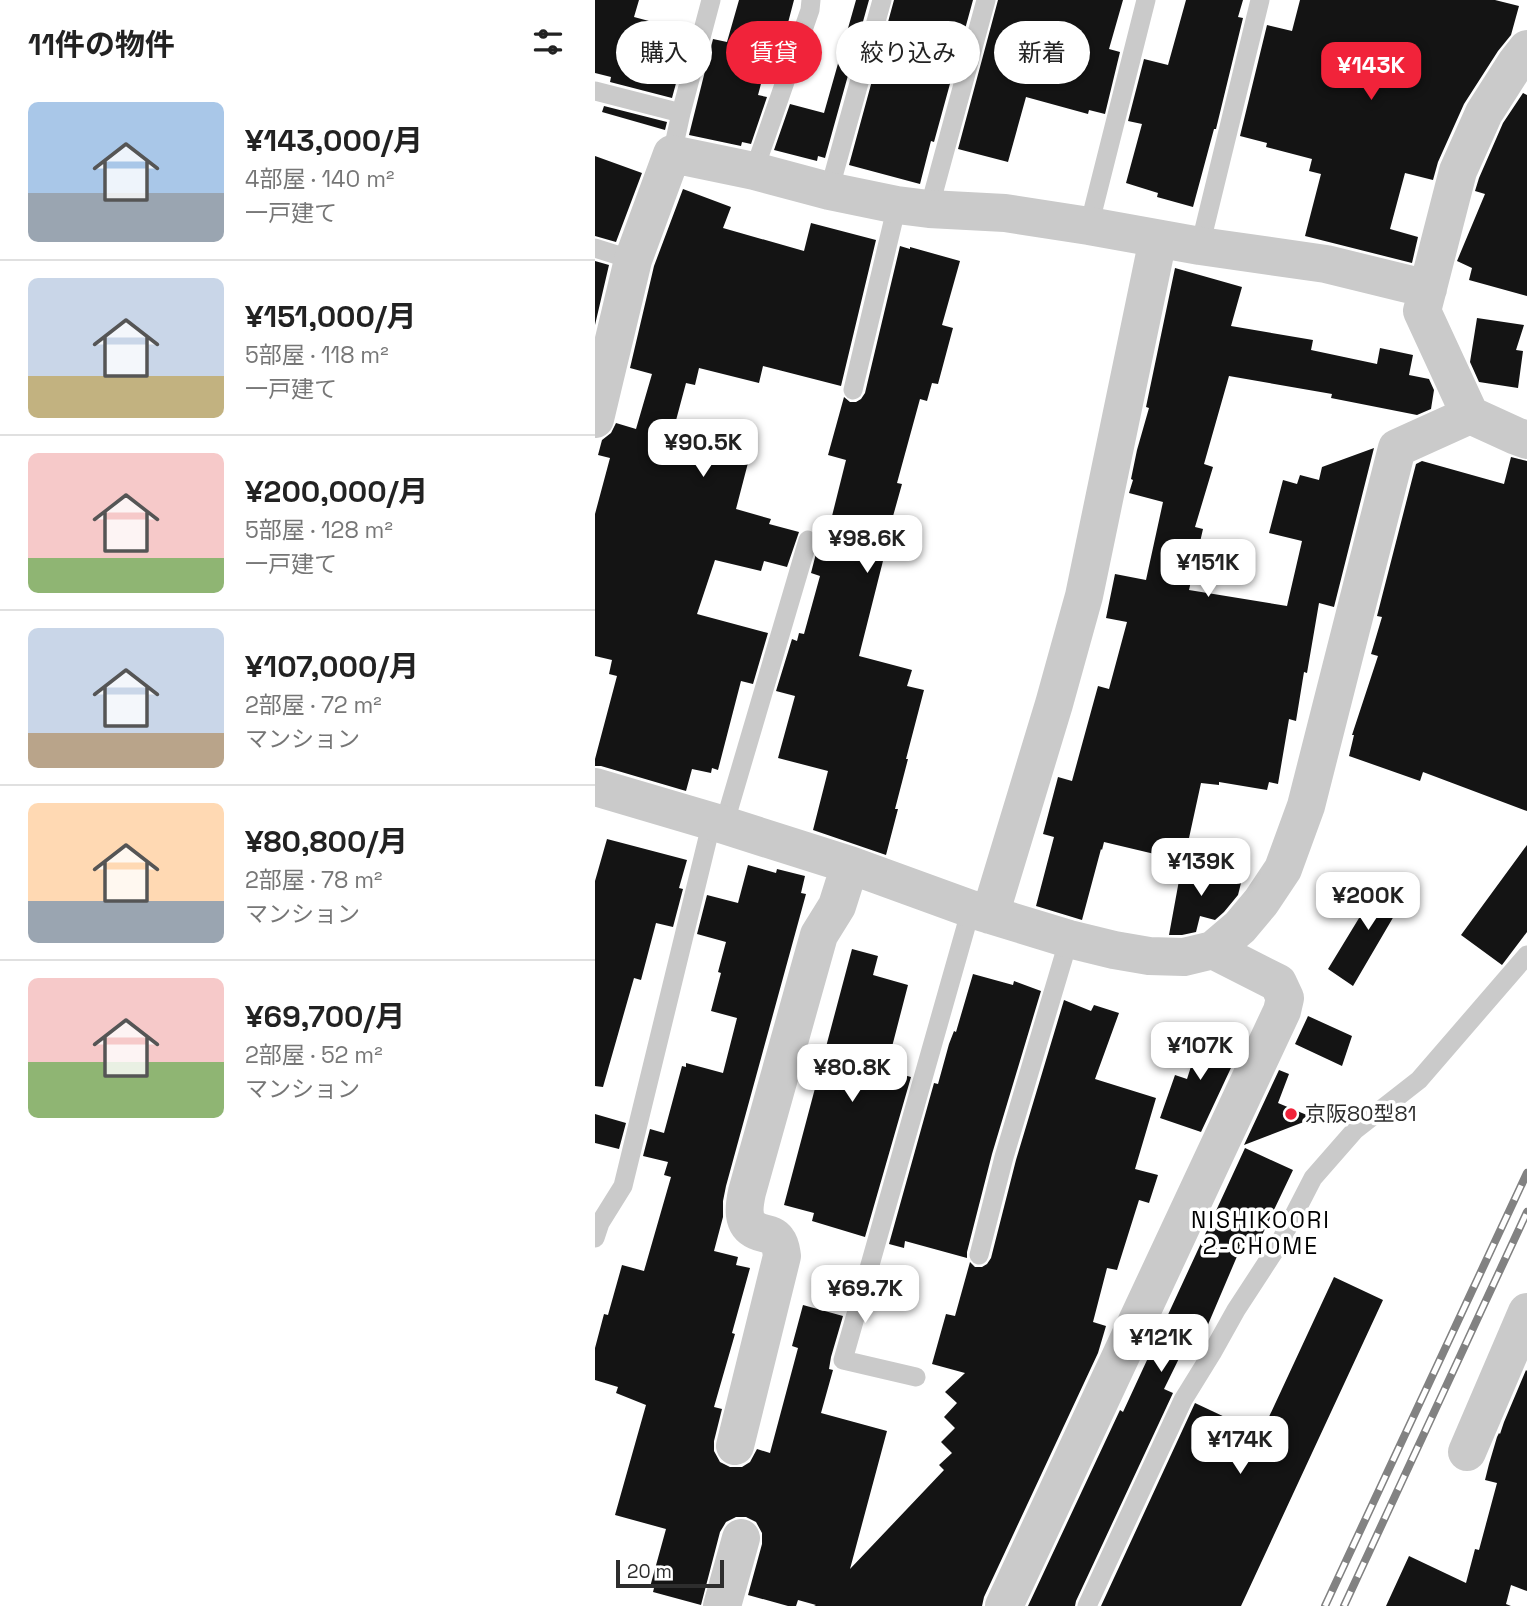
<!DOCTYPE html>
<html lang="ja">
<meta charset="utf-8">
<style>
body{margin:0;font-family:"Space Grotesk","Noto Sans JP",sans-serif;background:#f6f6f6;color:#222;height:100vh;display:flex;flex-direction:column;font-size:26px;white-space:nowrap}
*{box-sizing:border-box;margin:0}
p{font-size:23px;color:#767676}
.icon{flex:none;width:38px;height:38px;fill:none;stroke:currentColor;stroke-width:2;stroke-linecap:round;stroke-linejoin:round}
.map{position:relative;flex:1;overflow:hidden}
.side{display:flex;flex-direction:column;background:#fff;width:595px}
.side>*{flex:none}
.banner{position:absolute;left:21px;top:21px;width:665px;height:63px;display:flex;gap:14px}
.scale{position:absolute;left:21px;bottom:18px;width:108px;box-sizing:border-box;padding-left:7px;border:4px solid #2d2d2d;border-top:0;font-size:19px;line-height:24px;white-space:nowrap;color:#2d2d2d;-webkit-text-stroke:5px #fff;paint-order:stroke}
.price{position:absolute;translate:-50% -60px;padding:0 16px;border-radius:14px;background:#fff;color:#222;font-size:23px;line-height:46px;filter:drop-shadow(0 2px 4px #0008)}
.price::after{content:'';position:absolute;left:50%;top:42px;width:21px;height:16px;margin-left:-10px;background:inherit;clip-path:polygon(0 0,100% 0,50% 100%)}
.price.on{background:#f1233a;color:#fff}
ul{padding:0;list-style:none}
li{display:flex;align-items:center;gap:21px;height:175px;padding:0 28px}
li+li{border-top:2px solid #e0e0e0}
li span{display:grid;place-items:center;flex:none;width:196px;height:140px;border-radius:10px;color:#555}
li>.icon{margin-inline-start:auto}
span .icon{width:84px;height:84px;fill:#fffc;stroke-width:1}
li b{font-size:30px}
h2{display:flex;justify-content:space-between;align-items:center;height:84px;padding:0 28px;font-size:30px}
.chip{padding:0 24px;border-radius:32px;background:#fff;box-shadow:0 2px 5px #0004;font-size:24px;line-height:63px}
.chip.on{background:#f1233a;color:#fff}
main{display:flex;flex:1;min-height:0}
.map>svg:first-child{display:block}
</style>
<main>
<section class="side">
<h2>11件の物件<svg class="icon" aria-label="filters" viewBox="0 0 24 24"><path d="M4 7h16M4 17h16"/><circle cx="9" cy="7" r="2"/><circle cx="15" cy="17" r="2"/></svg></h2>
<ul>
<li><span style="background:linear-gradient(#a9c7e8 65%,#9aa5b1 0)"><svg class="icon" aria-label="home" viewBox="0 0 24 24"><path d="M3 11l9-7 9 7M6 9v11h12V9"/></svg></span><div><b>¥143,000/月</b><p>4部屋 · 140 m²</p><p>一戸建て</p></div></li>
<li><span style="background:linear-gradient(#c9d6e8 70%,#c2b280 0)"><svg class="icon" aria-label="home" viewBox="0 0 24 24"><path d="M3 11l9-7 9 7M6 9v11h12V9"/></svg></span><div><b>¥151,000/月</b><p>5部屋 · 118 m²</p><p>一戸建て</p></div></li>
<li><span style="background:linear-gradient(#f6c9c9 75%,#8fb573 0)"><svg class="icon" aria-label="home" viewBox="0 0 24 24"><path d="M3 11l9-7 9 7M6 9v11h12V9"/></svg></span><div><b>¥200,000/月</b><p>5部屋 · 128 m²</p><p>一戸建て</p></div></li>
<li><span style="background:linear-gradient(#c9d6e8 75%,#b9a48a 0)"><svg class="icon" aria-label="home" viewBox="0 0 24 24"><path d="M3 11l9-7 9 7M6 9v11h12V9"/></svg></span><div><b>¥107,000/月</b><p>2部屋 · 72 m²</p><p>マンション</p></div></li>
<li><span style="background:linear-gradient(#ffd9b3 70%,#9aa5b1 0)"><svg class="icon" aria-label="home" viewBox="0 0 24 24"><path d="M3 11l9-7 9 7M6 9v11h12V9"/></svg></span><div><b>¥80,800/月</b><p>2部屋 · 78 m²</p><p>マンション</p></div></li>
<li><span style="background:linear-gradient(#f6c9c9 60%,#8fb573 0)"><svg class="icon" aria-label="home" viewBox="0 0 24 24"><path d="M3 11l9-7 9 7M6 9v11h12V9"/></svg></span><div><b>¥69,700/月</b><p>2部屋 · 52 m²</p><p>マンション</p></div></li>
</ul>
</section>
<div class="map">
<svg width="932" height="1606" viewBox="0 0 932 1606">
<rect width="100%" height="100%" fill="#fff"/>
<path fill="#141414" d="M0 0H44L39 17 95 32 77 98 15 82 16 77 0 73Z
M144 0H199L189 38 179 35 163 95 172 97 156 144 147 142 146 146 94 135 118 39 132 42Z
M261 0H274L230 158 223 156 222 161 179 150 195 104 229 113Z
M299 0H378L339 142 336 141 325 184 254 165Z
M403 0H528L514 49 525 52 510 114 494 110 493 114 431 97 413 162 363 149Z
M591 0H648L643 17 648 18 621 129H619L598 207 562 197 563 193 531 183 547 124 533 121 549 59 573 65Z
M705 0H900L924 6 916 35 903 51 869 104 843 162 838 180 810 173 795 229 823 237 817 263 710 236 726 174 714 171 717 159 671 147 672 143 645 136 672 25 697 31Z
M928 93 932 95V296L874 280 877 268 862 261 890 194 880 191 884 178 908 123Z
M9 106 72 122 70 130 7 112Z
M0 156 47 173 21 242 0 236Z
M88 189 136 207 128 228 209 251 216 223 281 240 246 386 168 366 164 383 104 368 100 385 91 383 76 439 154 459 141 509 176 519 174 524 204 532 192 567 169 561 166 571 120 560 102 614 173 633 158 684 146 681 123 770 117 768 116 773 97 769 91 791 6 766H0V759L22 676 14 674 17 660 0 656V514L15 458 3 455 7 440 16 433 21 423 41 429 57 374 35 368 59 266Z
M305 246 315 249V247L365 261 347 325 358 328 343 384 337 383 332 401 325 399 302 483 307 484 288 552 290 553 264 656 317 670 312 686 329 690 311 759H313L300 809H303L291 855 218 830 233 771 183 758 200 696 181 691 197 639 202 641 204 633 209 634 225 576 216 573 225 538 231 540 251 460 233 455 249 397 255 402H261L266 399 270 393Z
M0 261 14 265 0 325Z
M580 268 647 287 636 326 718 340 716 350 782 364 785 348 818 355 814 375 834 379 839 390 836 409 822 415 736 398 737 394 634 376 609 464 618 467 600 527 608 529 594 590 692 606 707 541 674 533 688 480 702 484 705 475 724 480 727 467 779 448 739 607 724 603 712 673 709 672 701 721 694 719 683 784 674 782 672 790 624 782V785L606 783 589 861 509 842 507 850 506 849 487 920 441 906 459 837 448 834 463 777 477 781 503 686 514 689 532 622 511 618 520 574 551 580 568 502 534 493 538 480 536 479 542 450 554 408 551 407Z
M882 318 929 325 921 350 928 351 923 388 884 382 875 362Z
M916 457 932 461V811L828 772 825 781 754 756 759 735H757L783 656 776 654 787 617 782 616 821 464 827 461 909 484Z
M12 839 92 860 84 888 88 889 78 927 61 923 46 980 39 978 8 1087 0 1086V881Z
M932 845V932L907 965 866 935Z
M587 864 631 873V876L647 879 643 895 629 912 620 920 605 916 601 932 587 935H574Z
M153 865 181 873 182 869 210 876 206 893 211 894 131 1186 128 1201V1217L119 1251 143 1257 141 1265 155 1268 137 1333 140 1334 119 1407 127 1409 119 1441V1451L125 1462 135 1467H147L155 1462 162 1449 175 1453 203 1348 197 1346 208 1305 248 1316 236 1357 234 1369 238 1370 226 1413 292 1431 255 1569 349 1470 344 1465 357 1453 346 1442 360 1428 349 1417 362 1403 350 1392 370 1373 337 1364 351 1314 360 1316 375 1262 380 1267H387L392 1264 396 1258 421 1160 469 1000 496 1011 499 1005 524 1013 500 1079 561 1098 540 1169 563 1175 554 1203 544 1200 522 1270 512 1268 498 1322 511 1326 503 1353 389 1597 387 1606H219L221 1605 203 1600 201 1606H193L153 1595 167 1544V1533L161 1522 151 1517H141L131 1522 125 1532 106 1605 58 1592 59 1588 55 1587 71 1529 20 1515 51 1405 21 1393 23 1387 0 1380V1348L9 1314 13 1315 27 1265 49 1271 76 1177 69 1175 73 1162 48 1156 55 1129 69 1133 87 1066 91 1067V1063L128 1073 142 1018 116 1011 126 973 123 972 131 942 102 934 112 895 143 903Z
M789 877 813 892 758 986 733 969Z
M257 949 283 956 278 975 313 985 291 1070 316 1077 270 1237 217 1221 219 1213 189 1205Z
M378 974 418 985 419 981 446 991 397 1154 372 1252V1258L310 1241 309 1248 294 1244 339 1083 343 1084 354 1044 359 1031 361 1032Z
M713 1016 757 1036 747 1066 700 1044Z
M609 1026 637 1035 632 1052 642 1055 606 1132 565 1118 580 1075 592 1079Z
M684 1070 694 1074 683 1103 719 1118 649 1145Z
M0 1114 31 1123 24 1149 0 1143Z
M650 1148 698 1170 659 1252 646 1247 609 1334 598 1330 569 1389 578 1393 481 1601 480 1606H433L525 1410 528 1412Z
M739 1277 788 1300 646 1606H506L600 1403 666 1434Z
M931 1370 932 1371V1591L916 1585 911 1604 916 1606H791L814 1556 871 1583 880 1549 884 1550 902 1483 890 1480 894 1464 902 1437 904 1433 905 1434 909 1422Z"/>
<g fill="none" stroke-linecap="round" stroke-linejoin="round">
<path stroke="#cacaca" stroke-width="19" d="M0 91 86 113
M77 154 86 113 116 0
M159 171 215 10 216 0
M234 191 287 0
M334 209 391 0
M494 226 551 0
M605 246 665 0
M0 248 38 260
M258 390 302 205
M129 825 213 540
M0 1238 5 1223 28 1186 117 821
M384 1255 409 1157 474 939
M321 1377 248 1360 376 909
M492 1606 588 1400 617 1353 641 1310 684 1244 718 1178 760 1130 824 1080 932 955"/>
<path stroke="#cacaca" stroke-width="38" d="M932 49 921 63 889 113 863 171 827 311 875 415 921 436 932 440
M0 419 38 260 77 154 159 171 234 191 302 205 334 209 410 213 494 226 605 246 731 264 833 289
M0 787 129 825 255 865 376 909 474 939 519 950 554 956 589 957 618 950 645 927 666 902 688 869 711 806 802 448 875 415
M395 915 459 704 489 596 563 239
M140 1446 187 1256C186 1250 186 1245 182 1240 177 1233 170 1235 162 1231 146 1224 149 1206 152 1192L224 935 242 906 255 865
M872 1452 932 1312
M127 1606 146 1538
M409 1606 687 1011 690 998 683 983 618 950"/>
<g stroke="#828282" stroke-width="8">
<path id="rail" d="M730 1606 932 1173
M749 1606 932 1212"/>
</g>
<use href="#rail" stroke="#fff" stroke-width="5" stroke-dasharray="16" stroke-linecap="butt"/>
</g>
<circle fill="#f1233a" stroke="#fff" stroke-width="2.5" cx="696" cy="1114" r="7"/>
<g text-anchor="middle" stroke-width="7" stroke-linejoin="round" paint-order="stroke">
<g font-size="21" fill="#2d2d2d" stroke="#fff" text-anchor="start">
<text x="710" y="1121">京阪80型81</text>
</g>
<g font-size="23" letter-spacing="2" fill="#000" stroke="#fff">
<text x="666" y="1228">NISHIKOORI<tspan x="666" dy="26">2-CHOME</tspan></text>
</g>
</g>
</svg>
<div class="scale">20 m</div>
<b class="price on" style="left:776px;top:102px">¥143K</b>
<b class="price" style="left:108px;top:479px">¥90.5K</b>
<b class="price" style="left:272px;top:575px">¥98.6K</b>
<b class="price" style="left:613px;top:599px">¥151K</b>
<b class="price" style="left:606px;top:898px">¥139K</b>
<b class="price" style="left:773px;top:932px">¥200K</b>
<b class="price" style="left:605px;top:1082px">¥107K</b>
<b class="price" style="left:257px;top:1104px">¥80.8K</b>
<b class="price" style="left:270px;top:1325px">¥69.7K</b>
<b class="price" style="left:566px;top:1374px">¥121K</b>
<b class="price" style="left:645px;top:1476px">¥174K</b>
<div class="banner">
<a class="chip">購入</a>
<a class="chip on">賃貸</a>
<a class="chip">絞り込み</a>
<a class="chip">新着</a>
</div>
</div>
</main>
